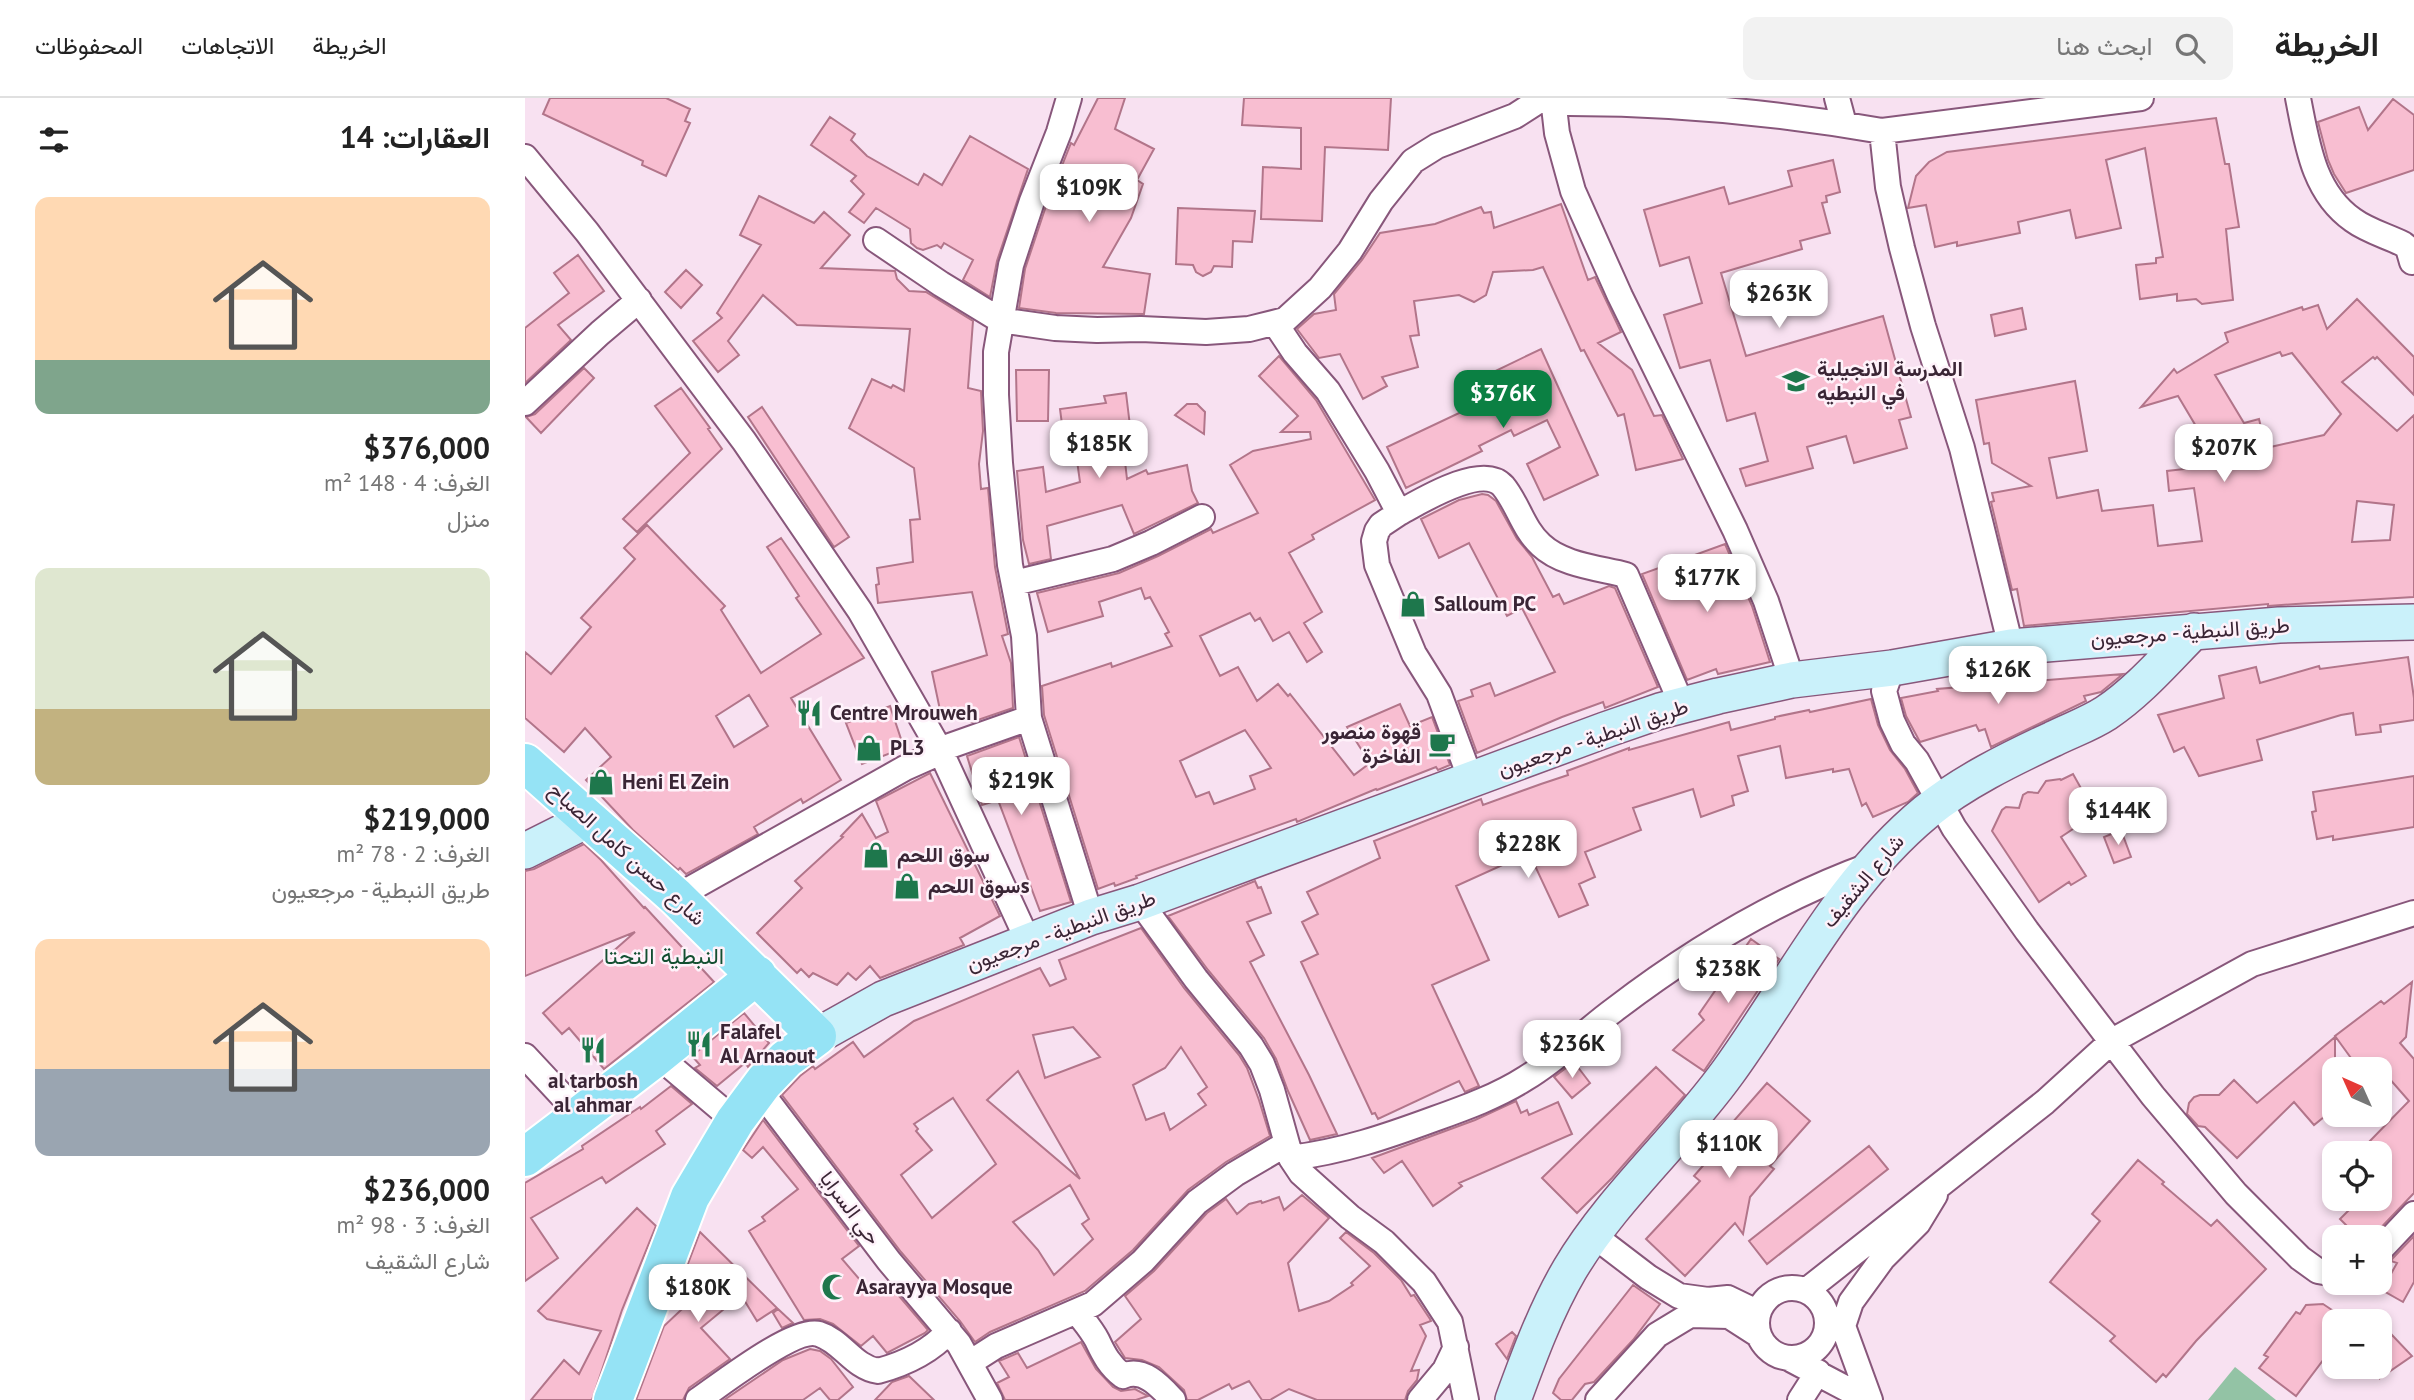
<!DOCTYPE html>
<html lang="ar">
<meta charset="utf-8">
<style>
body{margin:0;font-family:"PT Sans",Vazirmatn,sans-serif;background:#f2f2f2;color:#222;direction:rtl;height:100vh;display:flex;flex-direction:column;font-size:26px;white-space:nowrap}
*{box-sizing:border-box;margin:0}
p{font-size:23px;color:#767676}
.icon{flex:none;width:38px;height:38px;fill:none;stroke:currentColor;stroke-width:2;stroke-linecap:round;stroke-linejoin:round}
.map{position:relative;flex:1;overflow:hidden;direction:ltr}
.drawer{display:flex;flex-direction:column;background:#fff;width:525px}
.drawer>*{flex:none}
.needle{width:46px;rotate:315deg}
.fabs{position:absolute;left:1797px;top:959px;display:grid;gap:14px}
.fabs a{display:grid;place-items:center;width:70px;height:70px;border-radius:14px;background:#fff;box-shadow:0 4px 10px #0003;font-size:35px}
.price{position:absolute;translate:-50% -60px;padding:0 16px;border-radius:14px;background:#fff;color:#222;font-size:23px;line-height:46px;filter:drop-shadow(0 2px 4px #0008)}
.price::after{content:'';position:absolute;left:50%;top:42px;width:21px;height:16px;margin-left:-10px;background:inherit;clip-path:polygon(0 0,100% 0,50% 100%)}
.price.on{background:#0b8043;color:#fff}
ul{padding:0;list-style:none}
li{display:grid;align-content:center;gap:14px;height:371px;padding:0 35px}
li span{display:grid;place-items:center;height:217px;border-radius:14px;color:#555}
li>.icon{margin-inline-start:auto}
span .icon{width:126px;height:126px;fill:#fffc;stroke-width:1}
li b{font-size:30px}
h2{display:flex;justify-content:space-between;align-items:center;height:84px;padding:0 35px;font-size:30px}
header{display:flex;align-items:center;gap:42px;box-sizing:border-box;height:98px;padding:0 35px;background:#fff;border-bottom:2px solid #e0e0e0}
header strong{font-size:33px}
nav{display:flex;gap:38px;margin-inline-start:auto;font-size:24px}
.search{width:490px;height:63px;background:#f2f2f2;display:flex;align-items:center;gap:18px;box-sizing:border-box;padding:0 24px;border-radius:14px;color:#767676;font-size:26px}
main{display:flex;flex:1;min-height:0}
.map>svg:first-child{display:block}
</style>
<header>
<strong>الخريطة</strong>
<div class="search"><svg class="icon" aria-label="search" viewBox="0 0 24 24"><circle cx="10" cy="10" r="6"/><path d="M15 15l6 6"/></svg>ابحث هنا</div>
<nav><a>الخريطة</a><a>الاتجاهات</a><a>المحفوظات</a></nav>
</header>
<main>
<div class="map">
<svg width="1889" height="1302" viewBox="0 0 1889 1302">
<rect width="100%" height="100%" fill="#f8e1f1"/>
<path fill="#93c3a5" d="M1710 1269 1751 1302H1683Z"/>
<path fill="#f8bed1" stroke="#b2758a" stroke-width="2" fill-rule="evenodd" d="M25 0H141L165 11 160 23 165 25 141 78 117 67 118 63 18 16Z
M573 0H600L590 31 629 51 612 82 618 86 606 120 578 169 625 176 619 216 531 215 494 210 500 171 521 108 546 45 549 47Z
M719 0H866L863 52 800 49 797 123 736 121 738 69 776 71V30L717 27Z
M1868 1 1889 17V72L1821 95 1809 76 1803 62 1793 24 1834 9 1843 32Z
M305 19 330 36 326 42 342 58 393 87 399 76 417 87 445 38 503 71 472 163 465 199 438 182 448 162 419 145 416 150 412 147 398 152 392 150 386 145 385 131 351 110 339 125 324 114 339 96 326 83 331 78 286 47Z
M1691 20 1700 66H1704L1714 129 1701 131 1708 202 1677 206 1671 201 1652 203V196L1615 201 1611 167 1631 165V160L1638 159 1620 50 1581 62 1596 130 1551 140 1545 112 1493 124 1495 135 1432 148V144L1410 149 1401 107 1383 110 1391 78 1404 64 1422 54Z
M1308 62 1315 94 1301 98 1302 104 1297 105 1305 135 1275 143 1277 151 1196 175 1221 258 1358 218 1386 319 1374 322 1382 350 1329 365 1321 338 1282 349 1288 370 1221 388 1215 371 1243 363 1230 315 1202 323 1185 262 1155 270 1139 217 1177 205 1164 159 1135 168 1119 112 1199 89 1204 106 1267 88 1263 73Z
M234 98 289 125 299 114 325 137 296 170 370 173 372 181 384 193 401 194 448 223 443 290 456 293 458 333 454 366 456 391 463 390 470 469 483 536 477 538 486 565 488 610 447 624 415 612 407 574 462 557 447 494 353 505 351 487 354 486 352 470 388 464 385 422 395 421 389 370 324 330 347 281 366 290 368 287 379 293 385 231 272 227 238 197 203 243 214 257 193 274 168 243 197 220 192 215 236 147 215 137Z
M1036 106 1063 182 1070 179 1096 234 1073 245 1107 272 1129 318 1137 317 1158 361 1111 372 1099 316 1093 318 1059 252 1056 253 1018 169 1008 172 968 174 961 197 949 204 934 197 889 203 894 237 885 238 893 269 857 279 862 288 838 301 815 256 794 260 772 231 789 216 811 212 809 196 837 162 855 135 910 126 956 109 959 115 966 114 969 130Z
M653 110 730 113 727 144 708 143 707 169 689 168 686 174 678 178 671 174 668 167 651 166Z
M53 157 79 193 33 227 46 242 0 285V230L44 195 29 175Z
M161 172 177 187 156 210 140 194Z
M1832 201 1889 259V297L1852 259 1850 261 1848 259 1817 284 1872 333 1889 317V499L1771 506 1743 508V506L1499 528 1492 491 1487 492 1466 404 1469 403 1467 395 1506 388 1467 365 1464 345 1459 346 1451 302 1550 283 1562 353 1524 360 1532 400 1573 392 1577 413 1628 407 1633 448 1677 443 1669 390 1644 393 1642 373 1660 371 1653 341 1675 335 1653 298 1616 309 1649 271 1652 275 1703 244 1700 235 1777 209 1778 212 1793 207 1802 231ZM1755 254 1757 258 1767 255 1816 316 1799 337 1741 350 1734 321 1719 325 1690 277ZM1832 403 1869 407 1865 442 1827 444Z
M1497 210 1501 231 1470 238 1466 217Z
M1016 251 1073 377 1019 402 1002 366 1035 349 1022 322 989 338 986 332 954 348 957 353 881 390 862 349 966 300 956 280Z
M754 258 791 302 850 402 787 437 789 441 764 455 797 514 779 525 797 554 782 564 764 534 748 543 735 520 730 523 725 515 675 538 695 578 713 569 732 603 753 586 763 598 765 596 829 677 845 665 822 629 875 606 885 628 907 619 925 667 913 672 911 669 852 692 851 691 772 724 771 721 611 778 612 780 590 788 589 785 573 791 519 617 517 588 586 565 587 569 647 548 640 536 644 534 625 499 620 501 616 490 574 504 578 518 523 534 512 495 594 475 633 458 686 431 688 435 733 415 705 367 728 353 786 341 785 334H756L773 318 734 278ZM720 632 746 670 725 678 730 691 689 706 684 694 671 699 655 663Z
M59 270 69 280 16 335 1 319 10 316Z
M491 272H524L523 323H492Z
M156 290 185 330 183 331 197 351 112 434 98 421 165 355 130 308Z
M601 295 606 336 597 337 602 381 621 372 623 376 662 367 667 393 673 405 609 436 597 407 522 428 526 461 504 466 498 442 492 373 518 369 521 394 555 384 549 341 539 342 535 311 581 305 579 298Z
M662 306H672L680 314 679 336 650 317Z
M237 309 324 439 309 449 223 319Z
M957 396 963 397 971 403 992 441 1007 459 1028 499 1034 496 1039 506 1084 488 1090 490 1133 589 1080 610 1078 604 1037 619 952 655 933 603 948 598 946 592 965 585 970 598 1030 574 997 510 982 518 944 445 914 460 896 421 934 402Z
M122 427 200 508 196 512 236 575 296 536 271 500 274 498 242 449 256 440 339 560 266 600 316 682 278 705 276 701 229 729 233 736 161 776 155 770 153 772 108 732 61 682 86 659 60 630 39 654 0 620V554L26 576 66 529 56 520 110 461 99 450ZM224 597 243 628 209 649 191 618Z
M1200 446 1227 508 1245 564 1193 576 1191 571 1162 582 1117 476Z
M1883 559 1889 600V622L1855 627 1856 634 1831 637 1828 615 1816 617 1732 642 1737 662 1674 678 1659 649 1649 654 1633 617 1699 600 1694 578 1731 569 1735 585 1794 568 1795 571Z
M1598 576 1576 594 1559 598 1561 603 1466 649 1460 631 1454 633 1451 627 1395 644 1381 618 1376 600 1413 593 1412 591Z
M1346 601 1353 627 1365 652 1380 671 1393 695 1383 704 1348 719 1341 705 1337 708 1324 671 1308 674V671L1261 680 1255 648 1213 658 1223 693 1207 698 1209 707 1176 719 1168 691 1108 710 1116 732 1060 754 1070 779 1054 786 1063 807 1034 819 1004 755 931 788 964 862 907 887 954 988 940 994 934 983 853 1021 850 1015 847 1016 776 864 793 856 777 824 793 816 782 794 855 760 849 743 956 701 958 707 1016 686 1043 677 1042 673 1104 650V652L1204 624 1206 632 1250 621V619L1284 612 1285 614Z
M365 608 379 650 337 666 321 625Z
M494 639 546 804 515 813 473 702 457 707 442 658Z
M405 675 475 818 435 840 439 847 355 880 345 868 331 882 323 875 312 887 288 875 284 879 276 871 272 875 232 835 277 790 270 783 318 739 316 738 337 716 351 740 363 734 351 703Z
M1548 676 1557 692 1550 696 1566 719 1536 739 1561 778 1546 787 1544 784 1514 804 1467 733 1477 712 1481 709 1494 710 1498 697 1503 694 1513 695 1521 683 1535 681 1536 682Z
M1889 678V729L1808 742V738L1792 741 1787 714 1791 713 1788 694Z
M1596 732 1606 759 1589 765 1579 739Z
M59 746 76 762 119 810 120 809 189 884 79 971 44 930 37 936 18 915 110 834 0 878V773L9 771Z
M730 783 733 790 736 789 746 815 722 824 739 857 725 864 784 977 812 1036 785 1042 763 993 751 961 739 940 683 872 643 818Z
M616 830 659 890 714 957 722 970 734 1002 745 1038 701 1064 663 1092 608 1152 560 1193 465 1234 450 1244 435 1223 376 1154 257 997 275 978 288 968 290 971 328 944 339 959 389 923 515 870 525 888 541 881 534 862ZM548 929 575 959 520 980 508 937ZM656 949 682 989 673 996 681 1007 645 1032 639 1015 621 1022 608 987 640 970ZM493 973 555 1081 462 1002ZM428 1000 471 1066 407 1120 376 1077 407 1052 391 1033 393 1031 389 1026ZM545 1087 564 1121 557 1126 568 1141 529 1177 513 1152 488 1124Z
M1226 841 1254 861 1179 973 1148 952 1179 922 1174 916Z
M1887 884 1881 939 1875 945 1889 961V1095L1847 1139H1833L1815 1121 1835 1101H1855V1055H1852L1842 1046 1884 1003 1856 971H1834L1810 938 1856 903 1859 906Z
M219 915 244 945 223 969 220 965 192 988 170 970 175 967 167 958Z
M1810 939V1010L1789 1027 1769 1004 1712 1060 1680 1029 1673 1028 1662 1016 1664 1005 1669 999 1675 997H1694L1709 982 1732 1005Z
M1049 964 1065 985 1047 1000 1029 979Z
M1131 969 1160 997 1087 1080 1052 1115 1017 1080Z
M1242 985 1285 1023 1245 1068 1249 1071 1225 1099 1218 1136 1210 1125 1160 1178 1121 1141 1175 1083 1169 1078 1211 1030 1206 1026Z
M146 988 167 1006 131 1033 140 1046 81 1085 77 1079 6 1120 33 1160 0 1183V1085L58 1051 57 1048 115 1009 116 1011Z
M991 1003 996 1015 1002 1012 1004 1017 1033 1004 1047 1036 934 1085 937 1088 908 1108 877 1063 859 1075 847 1060 950 1022Z
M238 1022 334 1148 317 1161 348 1197 363 1185 403 1232 400 1235 362 1255 348 1238 336 1248 308 1226 295 1221 279 1222 224 1133 240 1123 237 1119 273 1091 238 1049 227 1060 218 1052Z
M1344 1048 1363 1071 1242 1166 1224 1143Z
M1613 1062 1639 1084 1637 1086 1686 1128 1692 1122 1741 1171 1671 1243 1641 1279 1638 1276 1631 1284 1585 1243 1590 1238 1525 1184 1575 1123 1567 1116Z
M777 1097 804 1120 763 1165 774 1213 804 1203 828 1187 826 1185 845 1168 815 1140 821 1134 849 1155 876 1182 886 1198 889 1197 905 1221 906 1223 895 1227 901 1238 886 1273 894 1272 892 1282 883 1293 880 1302H792L764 1291 745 1302H737L724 1283 707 1291 704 1286 673 1302H662L659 1292 634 1269 617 1262 600 1260 590 1244 616 1221 600 1198 629 1173 682 1115 701 1101 712 1116 724 1106 736 1103 737 1105 754 1099 759 1112Z
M112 1110 131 1128 97 1212 67 1302H6L39 1262 54 1276 76 1233 22 1221 13 1213Z
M175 1134 252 1210 232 1223 216 1197 176 1230 205 1261 164 1290 158 1302H111L139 1228 156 1212 148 1205Z
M1889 1138V1184L1878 1204 1857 1192 1872 1165 1866 1163 1868 1160Z
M1108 1187 1135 1206 1108 1242 1069 1284 1060 1286 1047 1302H1036L1028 1295 1034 1281Z
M1798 1206 1810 1214V1263L1802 1257 1771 1298 1734 1270 1743 1259 1739 1257 1771 1214 1775 1216 1781 1207Z
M253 1211 268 1225 257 1230 248 1215Z
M987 1234 991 1238 982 1261 971 1246Z
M1867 1237 1887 1258 1855 1280V1248Z
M556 1244 571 1271 588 1289 596 1293 610 1291 623 1298 611 1302H480L472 1285 484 1279 474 1263 493 1255 502 1270Z
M285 1251 295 1253 306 1261 328 1289 313 1302H305L295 1290 278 1302H199L258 1262Z
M384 1278 409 1302H350L367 1284Z"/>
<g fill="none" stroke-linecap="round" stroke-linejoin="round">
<g stroke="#88577b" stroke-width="28">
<path id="minor" d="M544 0 534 34 507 103 486 167 471 254V297L475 365 485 467 499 538 504 620 566 819
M1012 0 1029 5C1138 4 1249 14 1357 33L1363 89 1377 150 1398 228 1437 350 1486 549
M1028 0 1032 35 1048 93 1095 198 1210 432 1241 503 1267 582
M1312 0 1319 26
M1773 0C1782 45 1788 94 1828 122 1843 133 1862 138 1878 146L1883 150 1887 164
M1357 33 1616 0
M0 59 62 134 219 343 335 513 416 654 503 843
M351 142 416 186 475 222 530 230 572 232 616 231 681 234 724 231 760 222 795 190 825 153 856 103 888 63 912 48 990 18 1015 2
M750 225 770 255 803 293 852 373 874 415 856 427 852 433 849 443 852 467 889 556 914 596 946 682
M0 305 75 235 114 202
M874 415C896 403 957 365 978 388 993 406 998 431 1016 447 1037 467 1074 470 1101 477L1157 607
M489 485 588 461 626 445 677 419
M1367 570 1359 593 1367 623 1378 646 1392 663 1429 730 1502 833 1628 998 1711 1096 1775 1160 1793 1173 1810 1176
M151 799 380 670 416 654 419 650 504 620
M615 804 671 881 726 948 737 966 747 992 766 1060 776 1075 825 1119 859 1144 899 1184 925 1224 941 1302
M132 957 210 1023
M0 958 55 1017
M239 984 241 1001 364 1163 434 1246 465 1302
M766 1060C819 1053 860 1039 909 1021 940 1010 973 998 1001 980 1033 961 1059 934 1089 912 1166 853 1255 800 1346 767
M1068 1137 1123 1179 1154 1198 1183 1202 1203 1200 1232 1214
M1855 1152 1889 1116
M1232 1225a35 35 0 1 1 70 0a35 35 0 1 1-70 0Z
M1282 1192 1520 1004 1587 943 1727 866 1889 815
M552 1214C559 1223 567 1232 572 1242 579 1257 585 1268 598 1278 618 1269 635 1288 648 1302
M1267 1262 1343 1302
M446 1264 471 1248 568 1206 618 1163 672 1104 710 1076 761 1046
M173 1302C195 1287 270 1228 294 1236 317 1243 328 1269 353 1273 379 1266 406 1253 424 1233
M895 1302 920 1272 931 1249
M1073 1302 1132 1237 1165 1217 1204 1218 1232 1236
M1275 1302 1293 1274
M1345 1302 1318 1228 1326 1204 1358 1160 1393 1125 1410 1097"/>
</g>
<g stroke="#88577b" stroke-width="38">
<path id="secondary" d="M0 753 64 721
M292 938 358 901 566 819 615 804 1080 632 1135 613 1193 598 1267 582 1367 570 1486 549 1754 527 1889 524
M988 1302C1004 1258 1021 1212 1045 1171 1088 1099 1154 1042 1203 974 1267 886 1315 785 1401 714 1438 684 1485 661 1528 641 1546 632 1564 626 1581 615 1614 593 1641 561 1669 533"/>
</g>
<g stroke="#fff" stroke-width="42">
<path id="primary" d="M0 665 151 799 292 938 261 961 239 984 210 1023 165 1099 88 1302
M0 1059 126 963 232 877"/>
</g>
<use href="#minor" stroke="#fff" stroke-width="24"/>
<use href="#secondary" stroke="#caf1fa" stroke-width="35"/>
<use href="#primary" stroke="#95e3f5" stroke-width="38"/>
</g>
<defs>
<g id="school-bare" transform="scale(2.1)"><path d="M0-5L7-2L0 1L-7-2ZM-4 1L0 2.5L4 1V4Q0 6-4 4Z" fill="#1e774c" stroke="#fef2fa" stroke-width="2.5" paint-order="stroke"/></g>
<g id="shop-bare" transform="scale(2.1)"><path d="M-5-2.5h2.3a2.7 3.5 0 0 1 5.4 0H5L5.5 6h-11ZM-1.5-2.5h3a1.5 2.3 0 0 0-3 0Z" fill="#1e774c" stroke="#fef2fa" stroke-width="2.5" paint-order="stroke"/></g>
<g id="restaurant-bare" transform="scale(2.1)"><path d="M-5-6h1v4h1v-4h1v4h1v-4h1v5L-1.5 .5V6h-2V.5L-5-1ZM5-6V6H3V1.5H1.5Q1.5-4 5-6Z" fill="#1e774c" stroke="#fef2fa" stroke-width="2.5" paint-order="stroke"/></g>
<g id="cafe-bare" transform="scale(2.1)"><path d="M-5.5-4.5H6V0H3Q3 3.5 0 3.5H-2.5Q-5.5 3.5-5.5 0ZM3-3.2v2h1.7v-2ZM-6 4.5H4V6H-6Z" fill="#1e774c" stroke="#fef2fa" stroke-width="2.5" paint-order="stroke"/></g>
<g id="mosque-bare" transform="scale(2.1)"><path d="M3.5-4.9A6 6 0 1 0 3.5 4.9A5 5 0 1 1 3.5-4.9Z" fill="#1e774c" stroke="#fef2fa" stroke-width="2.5" paint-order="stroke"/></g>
</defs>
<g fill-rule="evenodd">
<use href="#school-bare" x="1271" y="283"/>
<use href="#shop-bare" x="888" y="506"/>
<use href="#restaurant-bare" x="284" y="615"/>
<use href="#cafe-bare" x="917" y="646"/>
<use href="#shop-bare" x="344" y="650"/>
<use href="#shop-bare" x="76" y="684"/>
<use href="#shop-bare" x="351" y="757"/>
<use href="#shop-bare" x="382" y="788"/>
<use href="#restaurant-bare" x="174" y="946"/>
<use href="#restaurant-bare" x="68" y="952"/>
<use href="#mosque-bare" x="310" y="1189"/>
</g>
<g text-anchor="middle" stroke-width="5" stroke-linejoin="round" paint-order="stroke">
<g font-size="21" font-weight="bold" fill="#3a2535" stroke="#fef2fa" text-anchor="start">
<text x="1292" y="278">المدرسة الانجيلية<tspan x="1292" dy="24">في النبطيه</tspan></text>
<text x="909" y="513">Salloum PC</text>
<text x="305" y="622">Centre Mrouweh</text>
<text x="896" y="641" text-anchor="end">قهوة منصور<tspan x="896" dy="24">الفاخرة</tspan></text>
<text x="365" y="657">PL3</text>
<text x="97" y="691">Heni El Zein</text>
<text x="372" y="764">سوق اللحم</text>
<text x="403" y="795">سوق اللحمs</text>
<text x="195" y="941">Falafel<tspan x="195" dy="24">Al Arnaout</tspan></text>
<text x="68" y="990" text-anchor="middle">al tarbosh<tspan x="68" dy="24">al ahmar</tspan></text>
<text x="331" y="1196">Asarayya Mosque</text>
</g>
<g font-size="21" fill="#3a2535" stroke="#fef2fa">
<text transform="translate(1665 534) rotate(-4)" y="7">طريق النبطية - مرجعيون</text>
<text transform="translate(1068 640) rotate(-19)" y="7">طريق النبطية - مرجعيون</text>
<text transform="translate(102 756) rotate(42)" y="7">شارع حسن كامل الصباح</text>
<text transform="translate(1338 783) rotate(-50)" y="7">شارع الشقيف</text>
<text transform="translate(536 833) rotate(-20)" y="7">طريق النبطية - مرجعيون</text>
<text transform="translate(325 1110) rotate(53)" y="7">حي السرايا</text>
</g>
<g font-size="23" fill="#134f31" stroke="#fef2fa">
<text x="139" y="866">النبطية التحتا</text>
</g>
</g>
</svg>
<div class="fabs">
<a><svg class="needle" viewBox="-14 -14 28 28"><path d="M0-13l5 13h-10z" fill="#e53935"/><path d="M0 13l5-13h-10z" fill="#767676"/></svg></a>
<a><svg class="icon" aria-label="locate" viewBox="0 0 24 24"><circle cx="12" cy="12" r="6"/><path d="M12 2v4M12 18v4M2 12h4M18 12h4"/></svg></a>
<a>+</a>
<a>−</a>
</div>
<b class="price" style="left:564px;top:126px">$109K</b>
<b class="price" style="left:1254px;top:232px">$263K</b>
<b class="price on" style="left:978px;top:332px">$376K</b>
<b class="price" style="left:574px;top:382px">$185K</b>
<b class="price" style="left:1699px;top:386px">$207K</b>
<b class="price" style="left:1182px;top:516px">$177K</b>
<b class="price" style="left:1473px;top:608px">$126K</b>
<b class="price" style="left:496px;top:719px">$219K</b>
<b class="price" style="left:1593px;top:749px">$144K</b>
<b class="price" style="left:1003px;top:782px">$228K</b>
<b class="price" style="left:1203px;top:907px">$238K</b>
<b class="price" style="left:1047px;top:982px">$236K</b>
<b class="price" style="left:1204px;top:1082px">$110K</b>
<b class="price" style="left:173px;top:1226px">$180K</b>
</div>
<section class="drawer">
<h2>العقارات: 14<svg class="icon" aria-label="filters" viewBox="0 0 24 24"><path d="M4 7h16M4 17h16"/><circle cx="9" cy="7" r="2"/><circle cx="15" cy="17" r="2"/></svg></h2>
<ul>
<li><span style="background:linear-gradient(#ffd9b3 75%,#7fa58c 0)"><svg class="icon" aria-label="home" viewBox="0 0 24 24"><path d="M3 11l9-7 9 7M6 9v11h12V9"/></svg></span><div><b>$376,000</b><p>الغرف: 4 · 148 m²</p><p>منزل</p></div></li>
<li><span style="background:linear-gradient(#dfe7d0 65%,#c2b280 0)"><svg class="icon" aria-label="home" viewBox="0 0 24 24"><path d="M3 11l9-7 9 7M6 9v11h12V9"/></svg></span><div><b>$219,000</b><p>الغرف: 2 · 78 m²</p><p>طريق النبطية - مرجعيون</p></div></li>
<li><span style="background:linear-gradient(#ffd9b3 60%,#9aa5b1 0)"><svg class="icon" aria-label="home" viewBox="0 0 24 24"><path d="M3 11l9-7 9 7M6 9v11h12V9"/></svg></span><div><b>$236,000</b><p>الغرف: 3 · 98 m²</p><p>شارع الشقيف</p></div></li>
</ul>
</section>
</main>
